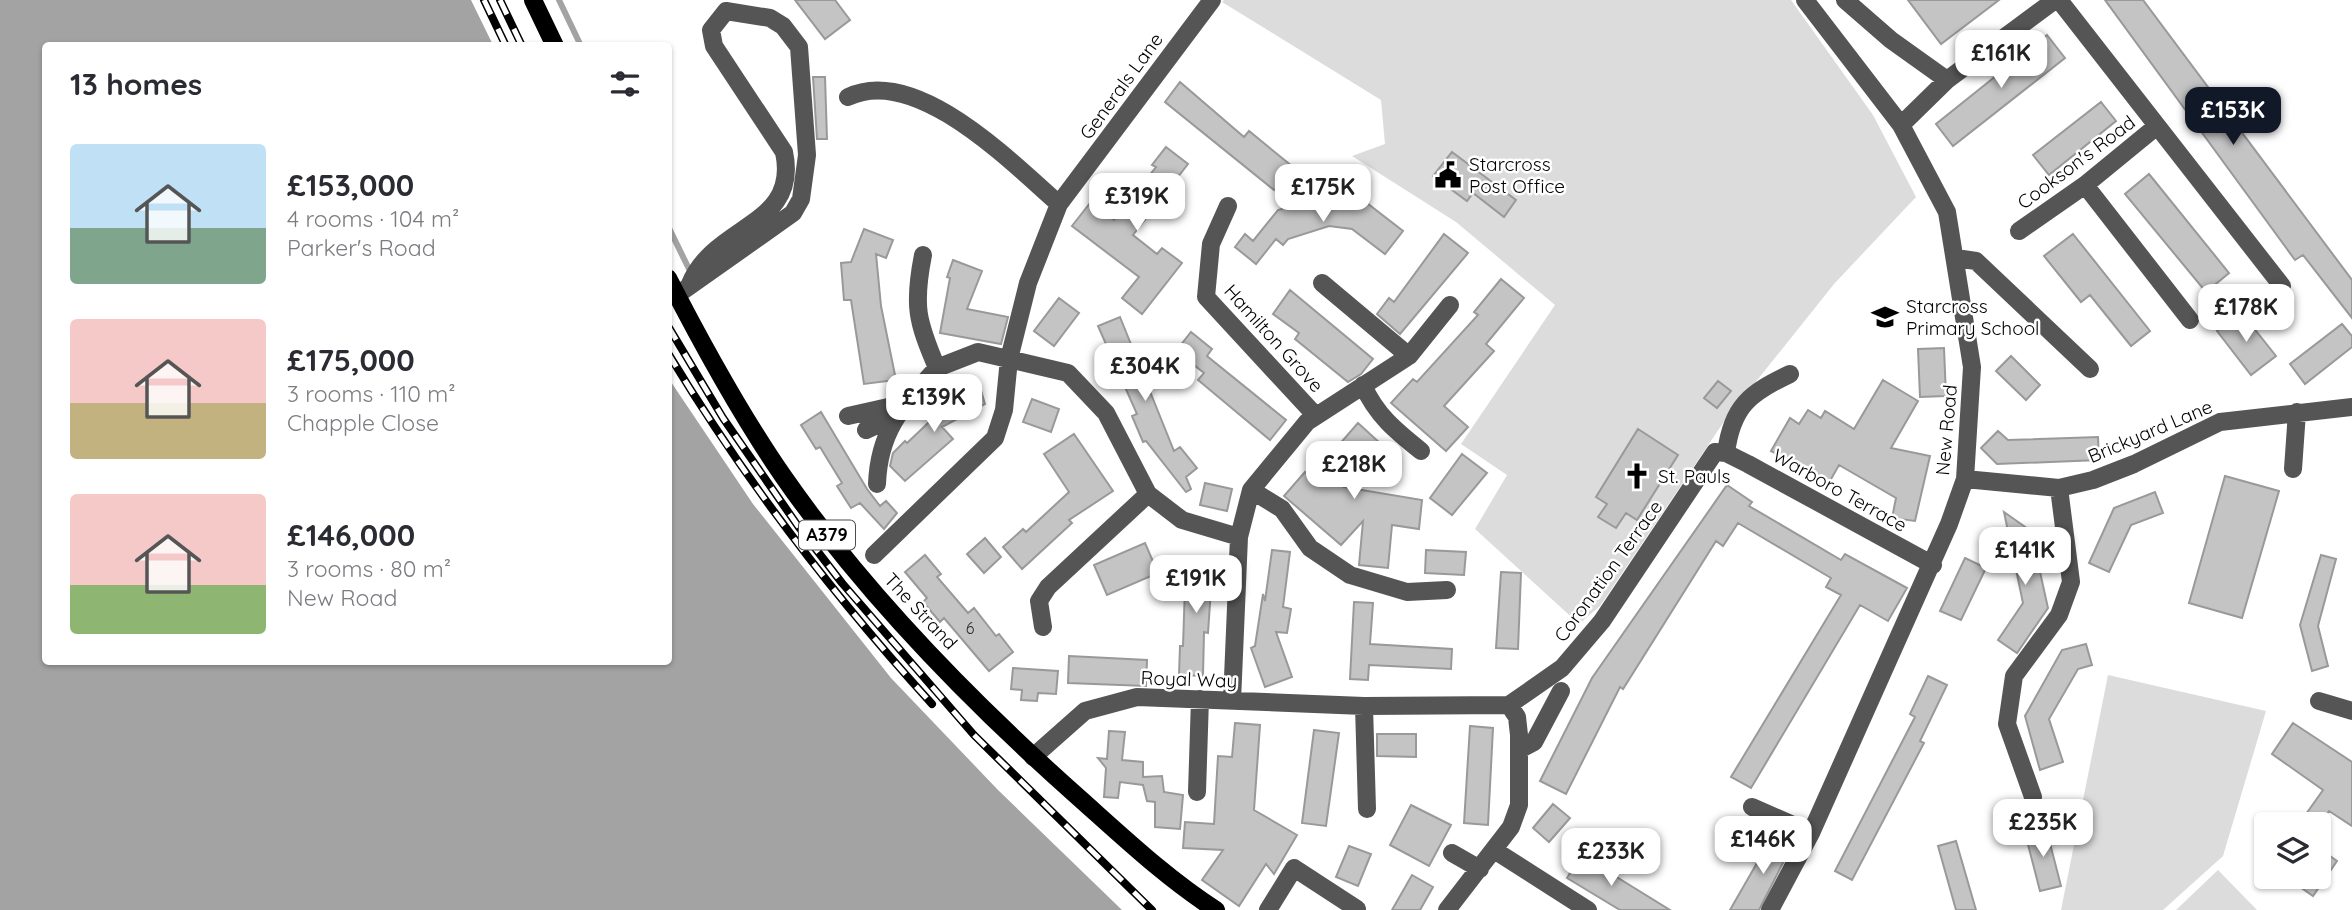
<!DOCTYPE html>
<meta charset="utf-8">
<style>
body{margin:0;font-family:Quicksand,sans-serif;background:#f2f2f3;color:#2b2b33;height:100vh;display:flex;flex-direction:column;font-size:26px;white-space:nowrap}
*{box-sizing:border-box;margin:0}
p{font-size:23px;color:#7c7c81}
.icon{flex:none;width:38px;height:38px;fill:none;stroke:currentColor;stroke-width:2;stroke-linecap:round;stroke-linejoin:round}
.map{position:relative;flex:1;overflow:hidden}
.drawer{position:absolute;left:42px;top:42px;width:630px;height:623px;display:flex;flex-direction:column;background:#fff;border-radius:7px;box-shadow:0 2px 5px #0004}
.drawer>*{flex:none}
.fabs{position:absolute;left:2254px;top:812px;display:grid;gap:14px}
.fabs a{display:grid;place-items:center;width:77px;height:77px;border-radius:7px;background:#fff;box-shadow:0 2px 5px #0004;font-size:35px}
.price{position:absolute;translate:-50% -60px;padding:0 16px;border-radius:14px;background:#fff;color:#222;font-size:23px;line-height:46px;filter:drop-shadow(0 2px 4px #0008)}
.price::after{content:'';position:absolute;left:50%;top:42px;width:21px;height:16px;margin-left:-10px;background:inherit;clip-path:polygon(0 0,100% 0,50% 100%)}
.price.selected{background:#111827;color:#fff}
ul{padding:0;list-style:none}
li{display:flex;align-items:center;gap:21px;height:175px;padding:0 28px}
li span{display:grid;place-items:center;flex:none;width:196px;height:140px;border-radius:7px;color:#555}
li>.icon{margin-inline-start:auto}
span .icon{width:84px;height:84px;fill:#fffc;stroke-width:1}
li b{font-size:30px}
h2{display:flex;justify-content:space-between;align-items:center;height:84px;padding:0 28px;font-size:30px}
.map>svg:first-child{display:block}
</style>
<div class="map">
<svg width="2352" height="910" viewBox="0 0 2352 910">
<rect width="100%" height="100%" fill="#fff"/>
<path fill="#dcdcdc" d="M1224 0H1791L1873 115 1916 197 1834 284 1723 423 1600 606 1579 624 1475 529 1507 475 1461 444 1555 305 1456 222 1352 156 1385 144 1381 100 1222 2Z
M2108 675 2266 711 2223 856 2163 910H2061Z
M2218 870 2257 910H2176Z"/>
<path fill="#a3a3a3" d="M0 0H471L493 45 46 46V662H668L669 379 753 504 891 678 998 790 1122 910H0Z"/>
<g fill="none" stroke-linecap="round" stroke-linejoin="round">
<path stroke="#a3a3a3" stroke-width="6" d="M559 0 581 46
M668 226 689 269"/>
</g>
<path fill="#c4c4c4" stroke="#999" stroke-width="2" d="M795 0H835L850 20 825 39Z
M1908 0H1999L1941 44Z
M2105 0H2143L2352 280V318L2303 255 2295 260Z
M2047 35 2065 58 1953 146 1936 124Z
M813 77H825L827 139H817Z
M1180 82 1244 137 1249 131 1293 167 1274 190 1165 102Z
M2101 102 2116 121 2049 175 2033 155Z
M1166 147 1188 164 1133 235 1157 254 1162 248 1182 263 1142 314 1122 298 1139 277 1072 226 1090 203 1114 220 1156 167 1152 165Z
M1452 152 1516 200 1504 217 1473 193 1467 201 1433 176Z
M2149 174 2229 273 2206 292 2125 194Z
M1327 195 1363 200 1403 231 1385 254 1352 229 1329 226 1288 239 1283 245 1276 239 1256 264 1235 247 1245 234 1253 241 1278 210Z
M864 229 893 240 886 258 876 254 881 306 896 380 864 384 851 300H844L841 263 851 262Z
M1444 234 1468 253 1400 334 1377 314 1389 298 1394 302Z
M2073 234 2150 331 2131 346 2090 295 2081 302 2044 256Z
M953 260 982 271 967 309 1008 317 1001 344 940 333 950 278 947 277Z
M1501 279 1524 298 1486 344 1494 351 1444 406 1468 427 1446 451 1391 403 1413 379 1417 382 1478 315 1474 312Z
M1290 290 1373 359 1361 374 1348 382 1295 339 1299 333 1273 314Z
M1059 298 1079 313 1054 346 1034 331Z
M2241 312 2276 356 2251 375 2217 331Z
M1120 317 1174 451 1180 447 1197 468 1186 477 1191 489 1186 492 1146 441 1143 442 1132 416 1137 414 1098 326Z
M2342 324 2352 336V347L2305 384 2290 364Z
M1191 332 1212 349 1207 356 1286 420 1270 440 1198 380 1204 373 1176 351Z
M1944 348 1946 396 1920 397 1918 349Z
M2011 356 2040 385 2026 400 1996 371Z
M1883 380 1918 401 1891 448 1930 456 1915 521 1892 518 1896 498 1839 465 1830 481 1771 451 1790 418 1799 424 1808 410 1821 418 1825 411 1854 429Z
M1718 381 1731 391 1717 408 1704 398Z
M979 384 985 404 942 427 953 439 905 481 890 466 893 453 905 441 907 443 947 405 944 400Z
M1032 399 1059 409 1051 432 1023 422Z
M821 412 867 489 880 506 886 501 897 513 884 529 860 503 851 508 837 486 842 483 820 447 816 449 801 425Z
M1358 423 1381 444 1344 487 1422 500 1419 529 1392 525 1388 568 1359 565 1363 521 1341 545 1284 496 1305 472 1311 477Z
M1638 429 1678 455 1637 520 1626 513 1616 528 1598 517 1607 504 1596 497Z
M1998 431 2008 440 2098 437 2099 460 1997 464 1981 448Z
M1074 434 1113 491 1069 520 1072 523 1022 569 1003 547 1023 529 1026 532 1069 492 1044 454Z
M1462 454 1487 473 1452 515 1430 498Z
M2225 476 2279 491 2242 618 2189 603Z
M1205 483 1232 489 1227 511 1200 505Z
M1727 485 1752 502 1749 506 1841 560 1845 554 1907 588 1888 621 1860 605 1751 788 1731 777 1841 595 1826 587 1831 578 1738 523 1723 546 1716 541 1623 689 1620 687 1566 794 1540 781 1592 678Z
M2155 492 2163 513 2131 525 2109 572 2089 563 2114 508Z
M2004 512 2031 531 2048 608 2017 653 1998 640 2023 603Z
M985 538 1001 557 984 573 967 554Z
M1145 543 1158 573 1107 595 1094 565Z
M1272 550 1290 552 1283 607 1291 609 1287 633 1276 632 1292 677 1265 687 1251 648 1255 646 1263 594 1265 601Z
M1426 550 1466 552 1464 575 1425 573Z
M925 555 941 574 937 577 968 613 974 608 996 636 999 634 1013 652 989 671 944 618 940 622 923 602 927 598 905 572Z
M2321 555 2336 559 2318 626 2328 666 2312 671 2300 625Z
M1186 557 1213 559 1208 633 1204 632 1203 676 1179 675 1180 646H1183Z
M1965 558 1986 568 1961 620 1940 611Z
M1501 572 1521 573 1518 649 1496 648Z
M1354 602 1373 603 1370 644 1452 649 1451 669 1369 665 1368 680 1350 679Z
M2086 644 2092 665 2078 669 2049 719 2063 762 2040 770 2025 716 2062 650Z
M1069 656 1147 660 1146 686 1068 683Z
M1013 668 1058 671 1056 694 1038 693 1037 701 1021 700 1022 690 1011 689Z
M1928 676 1947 685 1920 741 1924 743 1852 880 1835 871 1915 717 1910 714Z
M1235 723 1260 725 1254 810 1297 835 1274 874 1266 864 1239 906 1202 880 1223 850 1183 848 1185 822 1214 824 1218 756 1232 757Z
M2293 723 2352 762V826L2329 811 2320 824H2299L2323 790 2272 754Z
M1470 726 1493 728 1488 825 1464 823Z
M1314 730 1339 733 1326 826 1302 823Z
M1109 731 1125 732 1122 760 1143 762V777L1162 776 1164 792 1183 795 1180 829 1155 827V802L1147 801 1143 785 1120 782 1118 798 1104 797 1106 768 1098 758 1107 759Z
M1377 734H1416V757L1377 756Z
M1553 804 1570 818 1549 842 1533 828Z
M1411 805 1451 825 1429 866 1390 845Z
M2046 828 2061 886 2040 891 2025 833Z
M1773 835 1792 845 1759 910H1730Z
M1956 841 1976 910H1956L1938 846Z
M1349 846 1371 854 1358 886 1336 877Z
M2319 848 2337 861 2313 896 2286 877H2319Z
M1581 855 1670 910H1620L1567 878Z
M1412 875 1433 887 1420 910H1392Z"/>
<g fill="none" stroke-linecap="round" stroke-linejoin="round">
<path stroke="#555" stroke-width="18" d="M1845 0 1891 40 1947 80
M2059 0 2282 286
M848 97C916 64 1012 163 1059 204
M1901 125 1947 80 2055 0
M2085 185 2190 320
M1228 206 1211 244 1206 297 1316 416
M2019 231 2085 185 2157 126
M923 255C913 306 917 321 937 368L978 352 1068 373 1106 413 1148 494 1182 520 1239 537
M1956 258 1976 261 2090 369
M1322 283 1409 356
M677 295 793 213 801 199 807 155 799 47 783 26 770 18 726 11 711 30 714 46 784 152C800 227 715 223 690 284
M1363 385C1376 415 1396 431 1421 451
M848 416 906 403
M866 430 898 415
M1726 453C1732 406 1750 393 1790 374
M2293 469 2297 412
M1965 479 2059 488 2093 480 2134 464 2220 422 2352 407
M877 484C879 430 903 406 937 368
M1251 490 1282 509 1310 548 1350 575 1407 592 1447 590
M874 555 995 438 1004 410 1009 359 1028 283 1059 204 1212 0
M1043 627 1039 601 1048 587 1148 494
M1232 701 1239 537 1251 490 1307 422 1409 356 1450 305
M2319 701 2352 711
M1509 705 1562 668 1602 621 1715 452 1726 453 1748 464 1933 565
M1364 706 1367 809
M1519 750 1534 742 1561 691
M1033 757 1085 711 1137 697 1364 706 1509 705
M1197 792 1200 699
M2033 797 2007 724 2014 676 2059 615 2071 582 2059 488
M1752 807 1811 833
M1494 850 1588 910
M1452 853 1480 869
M1268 910 1294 868 1357 909
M1447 910 1511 827 1519 805V735L1517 717 1509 705
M1770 910 1811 833 1949 524 1965 479 1972 367 1947 212 1901 125 1805 0"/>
<path stroke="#000" stroke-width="18" d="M533 0 555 46
M668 278C703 346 740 414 783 476 865 594 969 700 1077 796 1122 836 1166 878 1216 910"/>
<g stroke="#000" stroke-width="8">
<path id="rail" d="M484 0 506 46
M500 0 522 46
M668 326 723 418 798 526 842 583 974 735 1152 910
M668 353C744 479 833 595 932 704"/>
</g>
<use href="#rail" stroke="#fff" stroke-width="5" stroke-dasharray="16" stroke-linecap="butt"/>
</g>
<defs>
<g id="civic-bare" transform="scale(2.1)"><path d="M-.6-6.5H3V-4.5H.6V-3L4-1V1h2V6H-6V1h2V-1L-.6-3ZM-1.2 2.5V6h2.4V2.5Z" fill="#000" stroke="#fff" stroke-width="2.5" paint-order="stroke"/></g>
<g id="school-bare" transform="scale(2.1)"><path d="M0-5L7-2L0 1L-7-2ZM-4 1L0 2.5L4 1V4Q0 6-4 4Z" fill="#000" stroke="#fff" stroke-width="2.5" paint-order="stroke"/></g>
<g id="church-bare" transform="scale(2.1)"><path d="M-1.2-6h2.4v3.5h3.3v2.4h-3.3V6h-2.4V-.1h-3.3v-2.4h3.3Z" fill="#000" stroke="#fff" stroke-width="2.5" paint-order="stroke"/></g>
</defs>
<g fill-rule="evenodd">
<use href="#civic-bare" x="1448" y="175"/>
<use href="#school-bare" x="1885" y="317"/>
<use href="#church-bare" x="1637" y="476"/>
</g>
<g text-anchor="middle" stroke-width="5" stroke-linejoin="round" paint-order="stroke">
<g font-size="16" fill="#313131">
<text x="970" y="634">6</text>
</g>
<rect fill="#fff" stroke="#4c4c4c" stroke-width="2" x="799" y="520.5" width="56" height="29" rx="5"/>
<g font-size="18" font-weight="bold" fill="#000">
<text x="827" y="541">A379</text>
</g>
<g font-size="19" fill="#000" stroke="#fff">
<text transform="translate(1121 86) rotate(-54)" y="7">Generals Lane</text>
<text transform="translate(2076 162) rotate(-37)" y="7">Cookson's Road</text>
<text transform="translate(1274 338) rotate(48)" y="7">Hamilton Grove</text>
<text transform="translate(1946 430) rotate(-85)" y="7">New Road</text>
<text transform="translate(2150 431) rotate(-23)" y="7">Brickyard Lane</text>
<text transform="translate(1840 490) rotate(29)" y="7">Warboro Terrace</text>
<text transform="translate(1608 571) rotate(-54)" y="7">Coronation Terrace</text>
<text transform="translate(921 611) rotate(47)" y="7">The Strand</text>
<text transform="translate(1189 679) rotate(2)" y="7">Royal Way</text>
</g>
<g font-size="19" fill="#000" stroke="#fff" text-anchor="start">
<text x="1469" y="171">Starcross<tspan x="1469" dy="22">Post Office</tspan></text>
<text x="1906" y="313">Starcross<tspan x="1906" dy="22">Primary School</tspan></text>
<text x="1658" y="483">St. Pauls</text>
</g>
</g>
</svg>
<div class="fabs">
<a><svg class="icon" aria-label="layers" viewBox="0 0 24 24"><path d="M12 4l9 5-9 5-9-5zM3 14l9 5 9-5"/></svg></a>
</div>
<b class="price" style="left:2001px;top:90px">£161K</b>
<b class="price selected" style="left:2233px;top:147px">£153K</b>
<b class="price" style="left:1323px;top:224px">£175K</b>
<b class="price" style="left:1137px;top:233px">£319K</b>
<b class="price" style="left:2246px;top:344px">£178K</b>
<b class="price" style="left:1145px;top:403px">£304K</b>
<b class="price" style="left:934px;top:434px">£139K</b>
<b class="price" style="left:1354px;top:501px">£218K</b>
<b class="price" style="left:2025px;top:587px">£141K</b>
<b class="price" style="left:1196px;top:615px">£191K</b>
<b class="price" style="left:2043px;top:859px">£235K</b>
<b class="price" style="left:1763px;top:876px">£146K</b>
<b class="price" style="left:1611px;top:888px">£233K</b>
<section class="drawer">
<h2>13 homes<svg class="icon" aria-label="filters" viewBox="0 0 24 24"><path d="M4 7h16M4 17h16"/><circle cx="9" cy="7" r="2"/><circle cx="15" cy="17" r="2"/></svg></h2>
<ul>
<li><span style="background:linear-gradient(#bfe0f5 60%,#7fa58c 0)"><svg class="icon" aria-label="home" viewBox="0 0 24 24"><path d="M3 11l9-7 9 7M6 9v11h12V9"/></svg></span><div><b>£153,000</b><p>4 rooms · 104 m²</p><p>Parker's Road</p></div></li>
<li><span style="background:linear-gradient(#f6c9c9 60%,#c2b280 0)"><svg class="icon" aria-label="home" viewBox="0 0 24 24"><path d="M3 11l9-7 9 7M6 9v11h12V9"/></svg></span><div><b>£175,000</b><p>3 rooms · 110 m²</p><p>Chapple Close</p></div></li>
<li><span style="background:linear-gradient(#f6c9c9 65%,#8fb573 0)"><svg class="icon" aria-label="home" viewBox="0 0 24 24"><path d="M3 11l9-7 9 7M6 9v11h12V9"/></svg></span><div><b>£146,000</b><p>3 rooms · 80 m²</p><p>New Road</p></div></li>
</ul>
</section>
</div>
